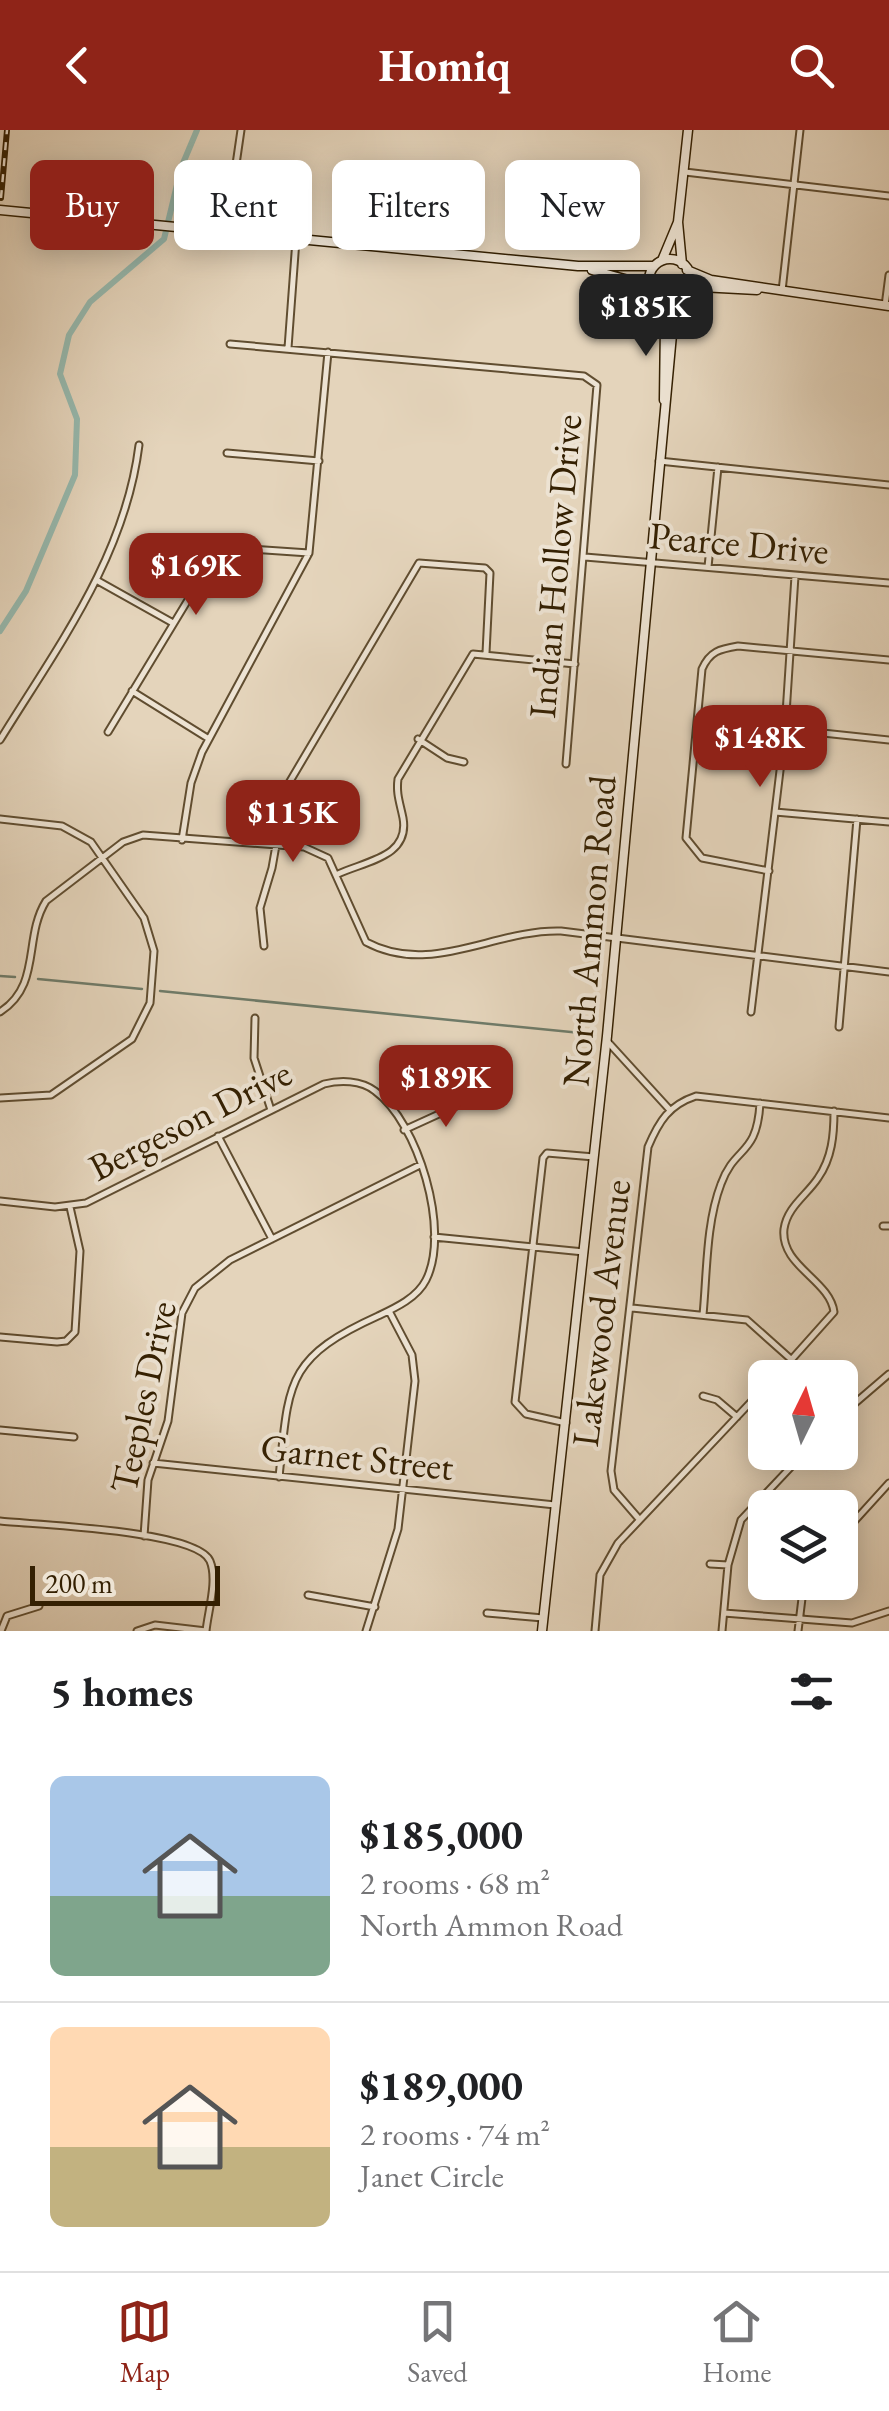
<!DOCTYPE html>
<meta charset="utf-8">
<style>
body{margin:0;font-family:"EB Garamond",serif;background:#f6f6f6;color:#202124;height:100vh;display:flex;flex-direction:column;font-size:38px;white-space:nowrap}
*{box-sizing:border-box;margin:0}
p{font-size:32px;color:#757577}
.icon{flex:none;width:55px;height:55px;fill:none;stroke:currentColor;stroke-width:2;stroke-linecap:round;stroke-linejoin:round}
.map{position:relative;height:1501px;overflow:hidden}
.drawer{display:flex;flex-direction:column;background:#fff;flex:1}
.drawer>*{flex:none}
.top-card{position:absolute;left:30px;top:30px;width:830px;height:90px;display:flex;gap:20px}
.needle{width:65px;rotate:5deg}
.tools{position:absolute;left:748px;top:1230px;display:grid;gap:20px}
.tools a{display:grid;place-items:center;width:110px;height:110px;border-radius:15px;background:#fff;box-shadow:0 5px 25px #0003;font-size:50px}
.scale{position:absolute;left:30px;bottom:25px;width:190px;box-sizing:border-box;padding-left:10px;border:5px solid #342002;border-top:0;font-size:28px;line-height:35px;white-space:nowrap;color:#342002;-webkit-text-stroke:8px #ede3d3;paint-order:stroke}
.price{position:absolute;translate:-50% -85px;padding:0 22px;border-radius:20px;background:#8f2418;color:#fff;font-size:32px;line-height:65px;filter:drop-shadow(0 2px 5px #0008)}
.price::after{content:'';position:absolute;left:50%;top:60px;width:30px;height:22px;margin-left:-15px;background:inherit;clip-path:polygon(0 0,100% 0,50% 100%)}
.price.current{background:#222;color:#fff}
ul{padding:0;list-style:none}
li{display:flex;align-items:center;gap:30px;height:250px;padding:0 50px}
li+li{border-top:2px solid #e0e0e0}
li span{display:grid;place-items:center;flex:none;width:280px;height:200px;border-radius:15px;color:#555}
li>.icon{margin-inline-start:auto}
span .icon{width:120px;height:120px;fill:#fffc;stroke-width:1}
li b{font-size:42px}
h2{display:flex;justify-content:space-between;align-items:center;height:120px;padding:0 50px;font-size:42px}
.pill{padding:0 35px;border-radius:15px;background:#fff;box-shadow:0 5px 25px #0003;font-size:35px;line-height:90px}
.pill.current{background:#8f2418;color:#fff}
header{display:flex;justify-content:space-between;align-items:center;height:130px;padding:0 50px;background:#8f2418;color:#fff;font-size:45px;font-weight:700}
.dock{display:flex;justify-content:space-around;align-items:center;height:140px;border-top:2px solid #e0e0e0;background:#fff;font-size:28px;color:#757577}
.dock a{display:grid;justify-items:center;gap:5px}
.dock .current{color:#8f2418}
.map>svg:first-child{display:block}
</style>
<header><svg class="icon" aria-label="back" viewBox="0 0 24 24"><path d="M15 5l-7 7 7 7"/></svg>Homiq<svg class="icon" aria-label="search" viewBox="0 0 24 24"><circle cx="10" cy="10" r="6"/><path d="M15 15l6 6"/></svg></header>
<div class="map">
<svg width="889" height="1501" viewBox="0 0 889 1501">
<rect width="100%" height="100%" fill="#e4d4bb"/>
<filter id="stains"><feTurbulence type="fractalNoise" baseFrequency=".002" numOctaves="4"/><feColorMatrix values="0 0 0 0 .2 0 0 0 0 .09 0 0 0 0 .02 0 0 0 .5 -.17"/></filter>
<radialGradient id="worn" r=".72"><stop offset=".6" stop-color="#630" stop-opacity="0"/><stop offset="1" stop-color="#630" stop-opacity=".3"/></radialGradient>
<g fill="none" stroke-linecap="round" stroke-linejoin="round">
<path stroke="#6f7b69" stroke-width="2.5" d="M0 846 15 847
M38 849 142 859
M160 861 591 904"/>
<path stroke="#96b8ad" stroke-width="6" d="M0 501 26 461 75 345 77 289 60 244 69 205 90 172 164 109 181 38 197 0"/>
<g stroke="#604d30" stroke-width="9">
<path id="street" d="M685 42 889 66
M226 103 241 0
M782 161 800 0
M885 176 889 145
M230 214 584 246 597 255 566 634
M288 218 296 110
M227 323 319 331
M659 331 889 355
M585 427 889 453
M708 437 718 337
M98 451 173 493
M132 561 209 609
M785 599 889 610
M108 602 220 417 309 423
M418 609 447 628 464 632
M0 610C58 516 125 427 139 315
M775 682 889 692
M0 689 62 696 91 712 144 788 154 821 150 873 132 909 51 965 0 968
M182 710 191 653 202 622 309 423 328 222
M769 741 702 728 686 708 702 539C710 521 720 519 738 516L889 530
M338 744C366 731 410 727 403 688 400 673 396 664 398 649L473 524 575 534
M264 816 260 778 272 738 286 658 419 433 485 438 490 443 486 523
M0 882C42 855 23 808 46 771L123 712 143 705 304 717 328 728 366 812C431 847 494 799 561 801L889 842
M751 882 785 599 795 446
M255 888 254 928 271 980
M839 897 857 689
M607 911 669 979
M404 1000 474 968
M218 1006 272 1109
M0 1071 55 1077 86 1073 324 954C340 950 361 950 375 961 418 992 451 1101 426 1150 417 1168 395 1178 378 1186 285 1228 289 1253 279 1347
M883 1096H889
M434 1107 584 1122
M632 1178 747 1190 812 1248
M703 1185C707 1143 706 1093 721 1054 735 1015 757 1027 760 973
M0 1207 57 1212 66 1211 75 1202 80 1121 70 1077
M775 1248 834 1182C830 1150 780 1136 784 1099 787 1077 807 1065 818 1048 832 1028 834 1005 834 981
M703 1266 717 1270 737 1287
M840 1286 889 1244
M566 1293 526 1284 515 1272 543 1028 547 1023 594 1027
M0 1300 74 1307
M153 1333 555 1375
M639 1389 614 1360 611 1341 648 1017C659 991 669 975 696 966L889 988
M0 1391C36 1395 197 1400 210 1431 218 1450 208 1481 206 1501L155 1495 137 1501
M144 1406 148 1350 168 1291 182 1183 195 1158 230 1130 420 1035
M840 1407 889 1353
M710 1434 728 1435
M308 1465 375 1477
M487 1483 543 1488
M724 1483 852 1493 889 1481
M1 1501 7 1486 39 1476
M366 1501 398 1399 415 1251 412 1225 389 1181
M595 1501 600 1445 618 1413 765 1257
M722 1501 728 1435 741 1390 805 1322
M798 1501 804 1452"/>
</g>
<g stroke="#342002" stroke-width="11">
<path id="secondary" d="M0 80 578 136H654
M663 128 678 92
M649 150a21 21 0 1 1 42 0a21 21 0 1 1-42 0Z
M682 134 678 92 688 0
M592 140 650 156
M687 140 711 150 889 176
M687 162 701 157 757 160
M656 166 665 193 664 270
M542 1501 607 906 674 183 681 167"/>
</g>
<use href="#street" stroke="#ede3d3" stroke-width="5"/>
<use href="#secondary" stroke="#ede3d3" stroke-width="8"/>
<g stroke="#342002" stroke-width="6">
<path id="rail" d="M1 68 7 0"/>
</g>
<use href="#rail" stroke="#ede3d3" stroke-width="2.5" stroke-dasharray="8" stroke-linecap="butt"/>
</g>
<g text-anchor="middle" stroke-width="8" stroke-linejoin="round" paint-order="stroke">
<g font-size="38" fill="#342002" stroke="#ede3d3">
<text transform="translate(739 413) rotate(5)" y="13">Pearce Drive</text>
<text transform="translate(555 436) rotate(-85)" y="13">Indian Hollow Drive</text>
<text transform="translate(589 801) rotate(-85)" y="13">North Ammon Road</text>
<text transform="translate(190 990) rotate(-27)" y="13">Bergeson Drive</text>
<text transform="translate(601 1183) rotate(-83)" y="13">Lakewood Avenue</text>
<text transform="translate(143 1267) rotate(-78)" y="13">Teeples Drive</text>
<text transform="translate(357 1327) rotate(6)" y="13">Garnet Street</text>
</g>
</g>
<rect width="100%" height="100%" filter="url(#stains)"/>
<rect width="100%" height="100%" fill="url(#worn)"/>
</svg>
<div class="tools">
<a><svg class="needle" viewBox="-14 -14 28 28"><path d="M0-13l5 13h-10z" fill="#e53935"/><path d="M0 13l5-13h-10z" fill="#757577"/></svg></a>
<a><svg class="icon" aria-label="layers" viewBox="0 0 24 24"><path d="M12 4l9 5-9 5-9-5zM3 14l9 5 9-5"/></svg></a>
</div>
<div class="scale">200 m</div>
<b class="price current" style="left:646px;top:229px">$185K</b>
<b class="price" style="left:196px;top:488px">$169K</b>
<b class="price" style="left:760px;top:660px">$148K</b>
<b class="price" style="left:293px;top:735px">$115K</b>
<b class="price" style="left:446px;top:1000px">$189K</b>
<div class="top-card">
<a class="pill current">Buy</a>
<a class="pill">Rent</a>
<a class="pill">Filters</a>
<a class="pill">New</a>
</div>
</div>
<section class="drawer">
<h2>5 homes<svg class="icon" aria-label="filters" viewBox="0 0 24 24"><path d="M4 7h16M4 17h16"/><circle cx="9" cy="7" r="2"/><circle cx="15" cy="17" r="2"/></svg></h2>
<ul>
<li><span style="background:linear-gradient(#a9c7e8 60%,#7fa58c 0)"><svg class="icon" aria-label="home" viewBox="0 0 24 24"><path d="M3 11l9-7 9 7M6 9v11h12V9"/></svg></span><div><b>$185,000</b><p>2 rooms · 68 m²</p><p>North Ammon Road</p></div></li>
<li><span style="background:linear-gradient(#ffd9b3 60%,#c2b280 0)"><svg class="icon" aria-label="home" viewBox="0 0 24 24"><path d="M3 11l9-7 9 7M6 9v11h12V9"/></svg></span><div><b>$189,000</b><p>2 rooms · 74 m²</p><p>Janet Circle</p></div></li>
</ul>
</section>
<nav class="dock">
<a class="current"><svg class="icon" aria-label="map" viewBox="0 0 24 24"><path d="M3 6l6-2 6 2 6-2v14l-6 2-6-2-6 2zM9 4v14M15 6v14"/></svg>Map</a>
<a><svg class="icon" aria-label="saved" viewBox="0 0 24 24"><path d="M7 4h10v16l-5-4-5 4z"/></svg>Saved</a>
<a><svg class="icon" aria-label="home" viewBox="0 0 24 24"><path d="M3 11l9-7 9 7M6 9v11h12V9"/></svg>Home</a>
</nav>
